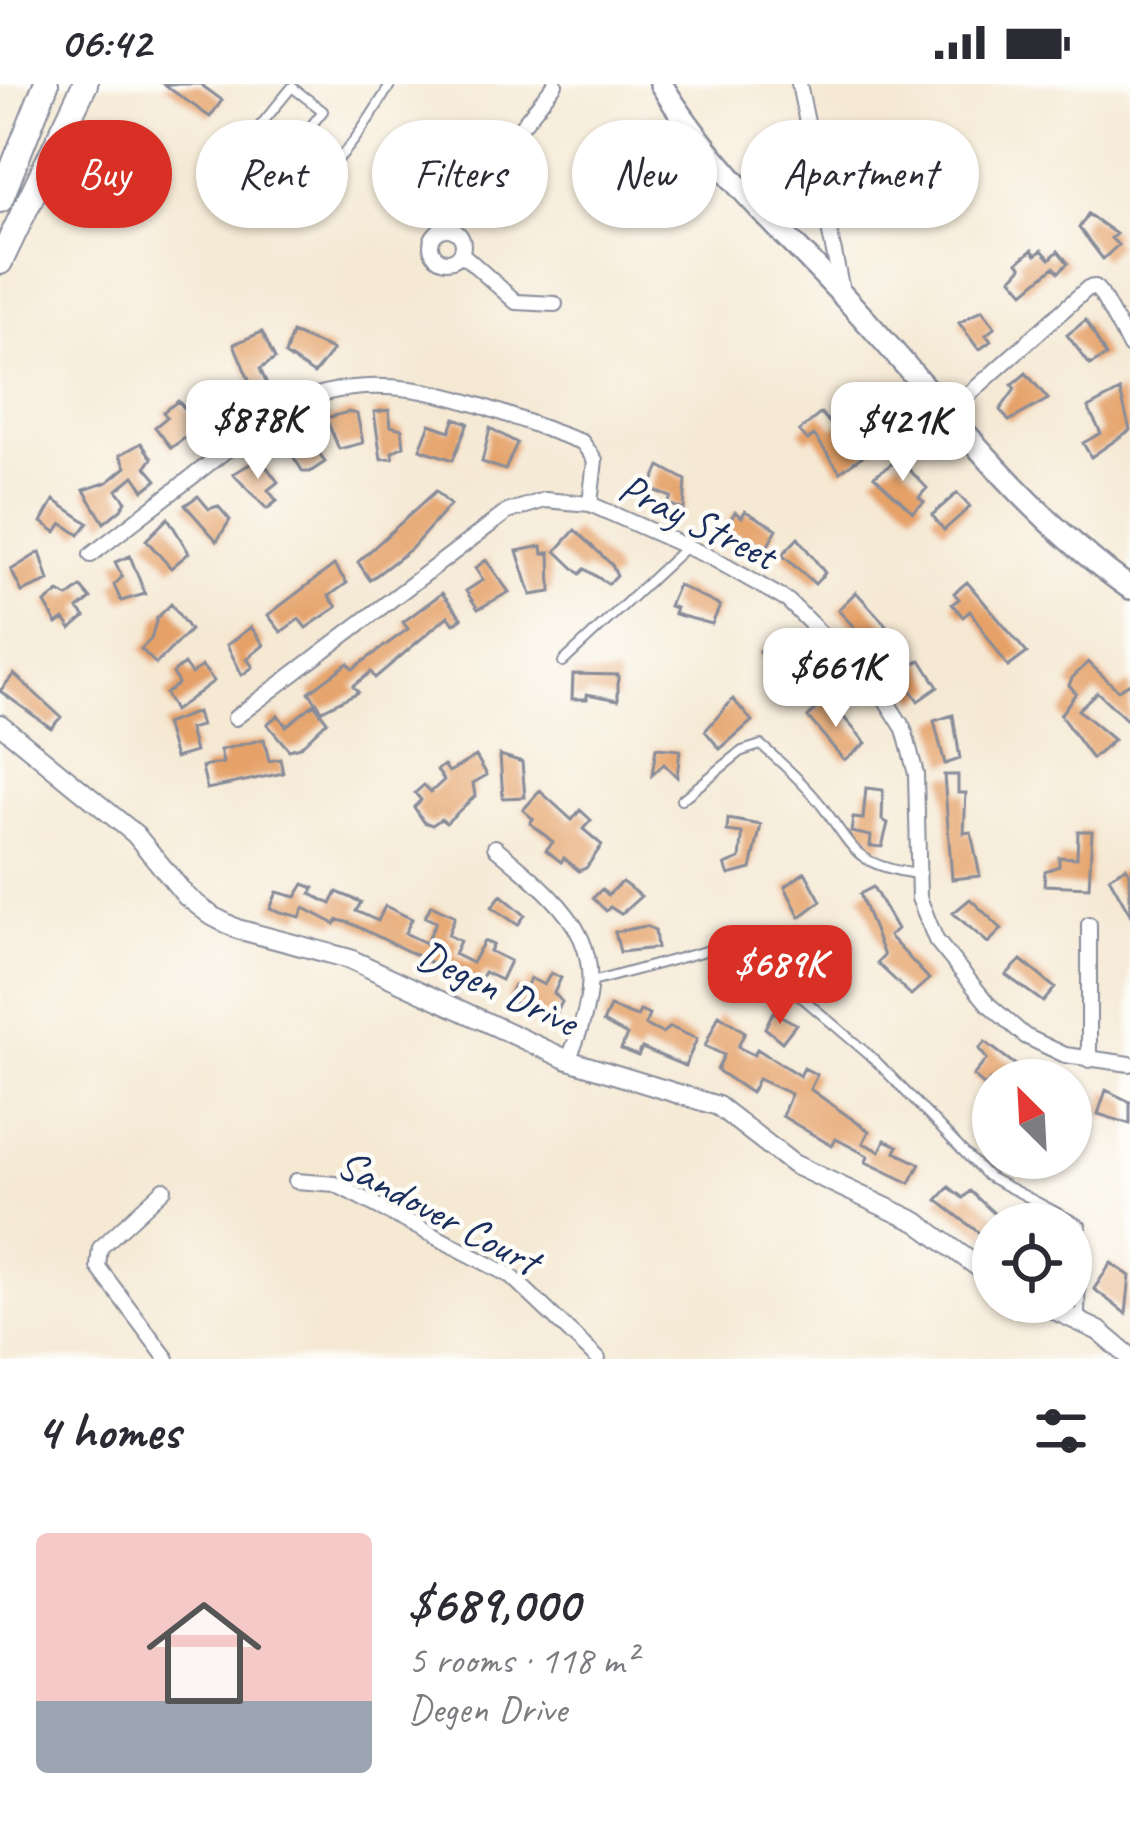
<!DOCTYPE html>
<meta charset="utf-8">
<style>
body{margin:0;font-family:Caveat,sans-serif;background:#f2f2f3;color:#2b2b33;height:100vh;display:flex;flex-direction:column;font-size:45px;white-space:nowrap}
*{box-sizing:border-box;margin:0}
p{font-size:39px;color:#7c7c81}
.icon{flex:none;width:66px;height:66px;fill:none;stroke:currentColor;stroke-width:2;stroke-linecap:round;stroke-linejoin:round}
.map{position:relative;height:1275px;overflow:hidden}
.details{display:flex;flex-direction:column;background:#fff;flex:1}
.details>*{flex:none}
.top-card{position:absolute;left:36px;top:36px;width:1059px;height:108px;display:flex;gap:24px}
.needle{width:78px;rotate:336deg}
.fabs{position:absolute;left:972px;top:975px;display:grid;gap:24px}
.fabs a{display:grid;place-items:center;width:120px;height:120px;border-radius:50%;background:#fff;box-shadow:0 3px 9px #0004;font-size:60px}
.price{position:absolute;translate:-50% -102px;padding:0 27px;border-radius:24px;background:#fff;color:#222;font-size:39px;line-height:78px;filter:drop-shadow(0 3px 6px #0008)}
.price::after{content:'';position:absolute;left:50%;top:72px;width:36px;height:27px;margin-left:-18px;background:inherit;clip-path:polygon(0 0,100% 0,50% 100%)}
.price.on{background:#d93025;color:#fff}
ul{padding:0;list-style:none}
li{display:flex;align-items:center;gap:36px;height:300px;padding:0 36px}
li span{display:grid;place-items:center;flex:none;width:336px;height:240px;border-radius:12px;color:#555}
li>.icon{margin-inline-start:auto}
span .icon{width:144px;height:144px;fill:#fffc;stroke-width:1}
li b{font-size:51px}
h2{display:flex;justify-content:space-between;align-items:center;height:144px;padding:0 36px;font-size:51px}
.chip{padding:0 42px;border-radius:54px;background:#fff;box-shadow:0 3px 9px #0004;font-size:42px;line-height:108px}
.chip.on{background:#d93025;color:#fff}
.status{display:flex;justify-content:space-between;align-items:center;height:84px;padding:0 60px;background:#fff;direction:ltr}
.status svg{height:33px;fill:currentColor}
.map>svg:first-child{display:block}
</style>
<div class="status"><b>06:42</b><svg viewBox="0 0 49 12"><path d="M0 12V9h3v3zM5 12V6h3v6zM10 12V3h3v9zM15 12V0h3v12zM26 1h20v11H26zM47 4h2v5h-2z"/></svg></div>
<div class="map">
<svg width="1130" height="1275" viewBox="0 0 1130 1275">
<rect width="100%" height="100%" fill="#fdfcf7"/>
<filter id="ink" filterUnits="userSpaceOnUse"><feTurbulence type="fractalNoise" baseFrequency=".00833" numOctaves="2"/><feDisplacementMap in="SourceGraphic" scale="24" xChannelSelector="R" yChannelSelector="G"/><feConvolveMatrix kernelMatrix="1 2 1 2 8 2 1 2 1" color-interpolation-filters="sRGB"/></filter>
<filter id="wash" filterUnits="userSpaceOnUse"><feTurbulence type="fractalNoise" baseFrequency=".004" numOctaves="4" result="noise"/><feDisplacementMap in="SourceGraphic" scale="48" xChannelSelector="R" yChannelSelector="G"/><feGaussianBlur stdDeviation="2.7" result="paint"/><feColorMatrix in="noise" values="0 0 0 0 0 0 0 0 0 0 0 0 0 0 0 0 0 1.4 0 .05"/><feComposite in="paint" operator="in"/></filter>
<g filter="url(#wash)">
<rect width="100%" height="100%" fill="#f5e9d4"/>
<g id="blocks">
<path fill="#e5a167" d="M163 0H200L222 16 210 33Z
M1088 130 1116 150 1111 154 1118 161 1103 175 1079 144Z
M1032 166 1036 171 1042 166 1050 175 1058 167 1068 179 1059 188 1054 183 1024 208 1012 194 1022 183 1018 178Z
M982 226 995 243 986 251 991 257 979 266 959 239Z
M1086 236 1106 272 1090 281 1067 251Z
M262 248 275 275 260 285 267 300 253 306 234 260Z
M292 249 333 266 314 290 285 271Z
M1026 289 1048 315 1009 337 1000 326 1015 305 1012 301Z
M219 299 247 324 198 362 189 351 171 364 155 343 167 333 163 328 178 317 189 329Z
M1120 307 1130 346 1091 373 1083 359 1101 349 1088 324Z
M389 326 391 342 402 345 404 362 392 368 393 374 381 375 374 328Z
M348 328 357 330 363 359 339 365 326 334Z
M821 329 834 344 845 334 878 361 840 388 814 351 808 356 799 347Z
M455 334 468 339 453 376 420 365 430 340 450 347Z
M302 342 325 378 310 388H303L293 372 299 364 291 349Z
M490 344 517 359 505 386 482 378Z
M141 359 152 374 146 383 157 396 144 406 134 392 117 406 126 417 121 425 104 439 84 406 108 398 126 383 120 371Z
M260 374 278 398 268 406 277 417 267 425 233 390Z
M899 375 927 404 919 413 924 418 913 428 874 392Z
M660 382 686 396 684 426 668 420 671 413 650 405Z
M436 407 450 421 411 465 370 496 358 478Z
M957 409 970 423 944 446 932 431Z
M198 412 209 425 218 422 230 436 217 457 185 421Z
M54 416 88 439 79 451 62 439 56 448 42 438Z
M745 427 777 445 765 467 725 444 735 428 742 433Z
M168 434 189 469 171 484 146 456Z
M575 446 612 481 617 492 608 500 585 485 580 490 556 467Z
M798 454 825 489 815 500 782 471Z
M542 462 543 470 550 468 551 508 531 511 517 467Z
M40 468 49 497 22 508 11 486Z
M130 472 145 510 121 517 114 501 122 493 115 478Z
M486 476 509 508 478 525 466 507 483 496 475 484Z
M334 481 347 499 329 512 337 523 306 544 299 535 281 548 268 531Z
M967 498 1027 569 1008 583 970 527 963 533 952 520 959 515 954 509Z
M678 501 720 522 712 540 674 530 676 524 669 522Z
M81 503 91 515 78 525 85 533 71 545 64 535 57 540 45 519 59 508 68 513Z
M856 508 886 541 869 559 838 526Z
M442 509 462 534 454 540 448 532 375 594 371 588 353 602 358 608 322 626 309 608 348 579 353 585 408 545 403 538Z
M171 520 190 546 156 580 141 565 151 555 157 534Z
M251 543 264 561 247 575 253 583 242 591 227 561Z
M782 556 803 596 790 603 786 597 775 603 759 567Z
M907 572 914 580 921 576 938 603 918 617 894 581Z
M1088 578 1118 606 1130 599V639L1097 608 1078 626 1114 656 1092 675 1060 631 1076 609 1069 601 1072 594Z
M184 580 191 590 202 582 214 597 174 627 165 610 178 600 173 589Z
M14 590 61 633 51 644 0 607Z
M573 590 618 591V616L587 610V615H572Z
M827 614 866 659 844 676 808 633Z
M733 615 752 637 720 665 705 647Z
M314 620 327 637 300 663 289 666 267 640 278 631 286 642Z
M197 628 201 642 189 645 195 668 175 674 165 640Z
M953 631 960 675 945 680 934 637Z
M264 655 269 677 280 675 283 689 207 705 202 683 223 679 220 666Z
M656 664 680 666 677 693 664 680 652 691Z
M500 671 522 678 525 713 503 714Z
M476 672 487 691 473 699 475 712 446 739 441 735 432 741 424 738 414 723 421 716 415 709 424 701 431 708 444 696 437 686 444 681 449 688Z
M944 691H958V709H966L964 749 971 748 980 792 952 795Z
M866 704 883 706 882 736 888 739 882 763 870 762 871 752 851 748 853 734 863 735Z
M540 707 572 736 580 726 591 736 583 745 602 761 586 784 579 787 564 774 561 778 546 766 553 758 530 739 533 735 523 726Z
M728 735 761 741 751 785 729 791 725 781 740 775 742 755V749L727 747Z
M1078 747H1092L1089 803 1044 801 1045 787 1059 782V773L1077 774Z
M1126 783 1130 789V830L1109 793Z
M805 788 821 817 800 833 785 803Z
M622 798 641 812 621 830 610 823 606 827 593 814 602 805 608 811Z
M304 800 314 804 311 810 331 820 337 808 361 818 356 827 378 837 385 822 412 835 405 849 426 859 436 838 425 833 431 821 455 832 448 851 460 857 454 870 472 879 484 857 493 861 490 867 510 877 501 896 484 888 477 901 350 839 338 836 335 840 304 824 300 833 270 825 277 808 296 813Z
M873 803 897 845 889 852 929 895 911 911 877 879 884 872 860 810Z
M501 811 525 831 518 841 492 823Z
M970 815 1002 845 988 859 953 829Z
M646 842 655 846 657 864 620 868 615 848Z
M1021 876 1055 904 1043 918 1006 891Z
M551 889 561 894 554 909 562 918 552 938 507 915 514 901 525 906 530 894 544 901Z
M610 923 637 933 640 927 649 931 645 941 662 949 670 943 697 955 685 982 642 964 638 972 621 965 627 951 603 938Z
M773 928 796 940 782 958 765 944Z
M719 931 745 948 738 963 754 971 757 965 800 992 804 984 817 991 810 1005 869 1047 863 1059 880 1067 885 1056 898 1062 895 1068 920 1080 910 1099 866 1078 868 1072 836 1055 832 1062 782 1032 791 1010 758 995 751 1009 717 986 724 971 705 962Z
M985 958 1025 988 1018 996H990L985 1002 973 992 987 975 979 965Z
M1106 1006 1130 1018V1040L1098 1030Z
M949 1103 963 1114 970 1107 998 1133 983 1152 937 1116Z
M1111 1179 1130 1192 1126 1230 1094 1205Z"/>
</g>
</g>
<g filter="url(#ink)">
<use href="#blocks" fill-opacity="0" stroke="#888c99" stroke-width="3"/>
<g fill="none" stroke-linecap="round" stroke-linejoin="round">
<g stroke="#888c99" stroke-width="12">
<path id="lane" d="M282 78 323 27 292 3 250 54C265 66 286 87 304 91 336 98 375 24 391 0
M563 578 685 464
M807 614 848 578
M681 716 742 667 761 661C782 679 805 700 822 722 856 767 855 781 917 790
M592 898 720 863 744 864 875 976 987 1092 1081 1141 1080 1237"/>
</g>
<g stroke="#888c99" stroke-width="18">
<path id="street" d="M799 0 842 207
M431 161a16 16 0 1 1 32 0a16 16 0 1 1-32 0Z
M439 146 555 0
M461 169 516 218 555 220
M949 328 1088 204 1095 203 1101 210 1130 263
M91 471 277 327C382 272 479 322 582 358L595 376 590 420
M235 634 507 428 545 416 590 420 712 474 788 517 882 610 904 645 916 690 919 814 936 856 988 920 1025 952 1065 971 1130 980
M495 763C578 832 617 866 568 976
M1089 976V840
M296 1097 335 1100 511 1192 598 1275
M164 1105 100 1164 98 1183 167 1275"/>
</g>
<g stroke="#888c99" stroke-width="22">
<path id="secondary" d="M0 640 135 750 186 812 212 832 237 845 350 875 568 976 718 1022 793 1080 917 1138 993 1194
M1038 1218 1099 1247 1130 1273"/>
</g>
<g stroke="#888c99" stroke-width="26">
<path id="primary" d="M661 0C711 82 782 146 847 216 937 312 1021 428 1130 504"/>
</g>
<g stroke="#888c99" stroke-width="28">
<path id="highway" d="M0 116 46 0
M0 178 85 0"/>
</g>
<use href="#lane" stroke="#fff" stroke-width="8"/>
<use href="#street" stroke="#fff" stroke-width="14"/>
<use href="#secondary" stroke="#fff" stroke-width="18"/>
<use href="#primary" stroke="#fff" stroke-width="21"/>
<use href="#highway" stroke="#fff" stroke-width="24"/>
</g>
</g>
<g text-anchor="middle" stroke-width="9" stroke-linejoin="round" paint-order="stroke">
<g font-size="42" fill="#1b2f5e" stroke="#fdfcf7">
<text transform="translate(698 436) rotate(26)" y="15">Pray Street</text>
<text transform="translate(498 903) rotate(25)" y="15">Degen Drive</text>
<text transform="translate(439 1127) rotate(28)" y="15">Sandover Court</text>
</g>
</g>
</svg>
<div class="fabs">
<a><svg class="needle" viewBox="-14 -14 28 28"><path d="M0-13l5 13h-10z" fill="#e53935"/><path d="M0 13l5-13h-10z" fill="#7c7c81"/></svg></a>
<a><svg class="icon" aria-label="locate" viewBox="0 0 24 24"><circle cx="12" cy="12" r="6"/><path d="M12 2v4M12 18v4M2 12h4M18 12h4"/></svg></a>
</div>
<b class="price" style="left:258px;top:398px">$878K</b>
<b class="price" style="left:903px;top:400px">$421K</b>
<b class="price" style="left:836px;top:646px">$661K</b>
<b class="price on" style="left:780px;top:943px">$689K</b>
<div class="top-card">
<a class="chip on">Buy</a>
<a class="chip">Rent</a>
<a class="chip">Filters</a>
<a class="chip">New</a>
<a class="chip">Apartment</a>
</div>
</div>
<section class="details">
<h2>4 homes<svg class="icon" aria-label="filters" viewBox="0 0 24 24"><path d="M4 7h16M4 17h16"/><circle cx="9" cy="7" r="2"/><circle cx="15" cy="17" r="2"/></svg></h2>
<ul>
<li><span style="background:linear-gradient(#f6c9c9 70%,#9aa5b1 0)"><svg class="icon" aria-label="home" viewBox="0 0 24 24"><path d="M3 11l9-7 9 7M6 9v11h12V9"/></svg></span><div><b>$689,000</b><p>5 rooms · 118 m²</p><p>Degen Drive</p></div></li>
</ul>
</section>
